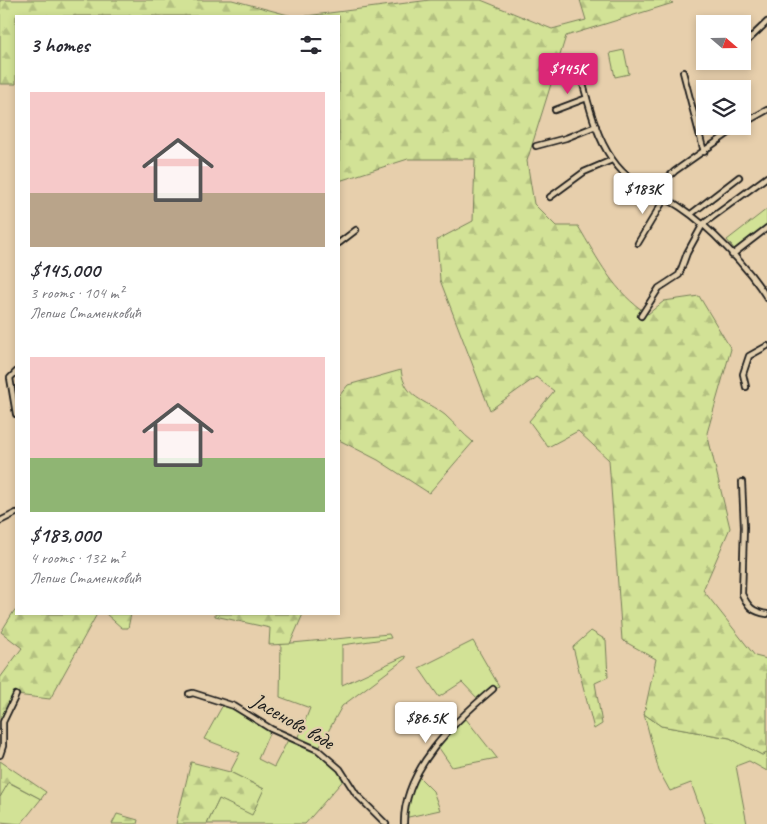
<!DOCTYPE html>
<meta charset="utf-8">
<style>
body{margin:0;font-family:Caveat,sans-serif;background:#f2f2f3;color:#2b2b33;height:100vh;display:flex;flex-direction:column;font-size:19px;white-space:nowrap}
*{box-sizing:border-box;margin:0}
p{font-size:16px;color:#7c7c81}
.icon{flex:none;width:28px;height:28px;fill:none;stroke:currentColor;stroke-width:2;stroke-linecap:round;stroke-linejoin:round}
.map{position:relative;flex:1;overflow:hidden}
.panel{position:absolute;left:15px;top:15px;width:325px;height:600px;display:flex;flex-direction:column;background:#fff;border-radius:0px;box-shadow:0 2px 8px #0003}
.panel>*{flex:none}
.needle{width:32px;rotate:110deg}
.fabs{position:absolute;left:696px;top:15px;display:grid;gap:10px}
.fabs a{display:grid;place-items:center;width:55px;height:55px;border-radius:0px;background:#fff;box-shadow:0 2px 8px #0003;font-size:25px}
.price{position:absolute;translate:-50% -42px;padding:0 11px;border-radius:5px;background:#fff;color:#222;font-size:16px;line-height:32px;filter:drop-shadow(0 1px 2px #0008)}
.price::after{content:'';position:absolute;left:50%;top:30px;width:15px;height:11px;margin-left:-8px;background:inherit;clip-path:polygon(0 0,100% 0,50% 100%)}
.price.current{background:#db2777;color:#fff}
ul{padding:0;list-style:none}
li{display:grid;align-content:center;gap:10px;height:265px;padding:0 15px}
li span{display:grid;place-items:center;height:155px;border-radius:0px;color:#555}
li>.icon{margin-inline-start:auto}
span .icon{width:90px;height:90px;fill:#fffc;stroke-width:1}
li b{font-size:21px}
h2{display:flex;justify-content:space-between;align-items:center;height:60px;padding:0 15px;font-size:21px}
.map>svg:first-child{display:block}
</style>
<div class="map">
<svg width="767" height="824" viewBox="0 0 767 824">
<defs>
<pattern id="forest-firs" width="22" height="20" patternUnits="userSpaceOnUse" patternTransform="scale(1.25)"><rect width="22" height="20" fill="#d2e296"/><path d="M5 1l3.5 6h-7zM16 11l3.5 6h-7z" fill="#b4c181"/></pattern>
</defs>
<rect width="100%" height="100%" fill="#e7cfac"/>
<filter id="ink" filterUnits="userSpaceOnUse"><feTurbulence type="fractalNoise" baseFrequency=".02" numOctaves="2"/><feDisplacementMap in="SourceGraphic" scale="10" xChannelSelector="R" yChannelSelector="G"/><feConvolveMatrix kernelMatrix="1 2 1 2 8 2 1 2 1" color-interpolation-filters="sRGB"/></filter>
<g filter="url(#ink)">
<path fill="#d2e296" stroke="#777f59" d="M624 50 629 74 615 77 610 53Z
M767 209V225L735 250 727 240Z
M389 634 391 638 342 645V685L405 656 406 658 342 706 318 750 346 777 305 824H207L219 799 264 789 230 772 240 753 204 739 224 703 271 729 258 759 274 767 290 736 298 739 310 708 280 697 281 644Z
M473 641 499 686 479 700 462 682 439 697 419 668Z
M462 714 497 758 452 767 437 745Z
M644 714 661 726 730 738 762 755 767 753V771L749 761 736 766 747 824H706L691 783 670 791 659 771Z
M418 776 433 791 440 810 404 818V809Z
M8 782 41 799 21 824 0 822V797Z"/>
<path fill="url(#forest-firs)" stroke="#777f59" d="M0 0H232L292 16H16V84H0Z
M430 0H481L552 29 586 20 580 0H669L673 3 566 36 527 161 534 204 556 226H578C598 259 614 293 648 314L664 301 699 296 731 349 707 433 730 528 703 590 755 656 767 659V753L762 755 730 738 661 726 644 714 656 659 622 640 609 460 578 431 548 447 529 421 554 391 536 377 490 410 440 280 437 240 473 221 475 159H408L339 181V16H306Z
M401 370C405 399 424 399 445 415 455 424 463 434 473 442L429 493 378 460 339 440V396L348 385Z
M14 611 24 616 26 614H97L50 699 16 695 2 728 0 726V678L22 648 1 632Z
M106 614H131L128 628H122Z
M215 614H303L290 644 269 645 270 628 215 616Z
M591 631 606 640 608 677 595 683 602 724 594 729 573 647Z
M0 761 46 792 41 799 9 782 0 797Z
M191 762 230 772 264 789 252 815 219 799 207 824H176Z
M117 814 138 820 137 824H112Z"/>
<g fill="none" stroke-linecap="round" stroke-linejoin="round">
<g stroke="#1c1c1c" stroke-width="8">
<path id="minor" d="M742 46 767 22
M579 70C588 100 594 133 612 159 631 187 655 190 680 207 709 226 749 268 767 298
M683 72 704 152
M555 110 587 98
M698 121 705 117
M742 124 767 110
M536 146 566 138 596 126
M656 194 663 182 675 171 739 126
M550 197 584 172 612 160
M691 214 739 177
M339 243 356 230
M638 243 665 198
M732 255 767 228
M641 316 659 288 679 275 687 253 703 224 767 177
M16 372 10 378 16 414
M746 387 743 374 749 356 767 346
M742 482 744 527 742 594C748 607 753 612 767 614
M0 521 16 513
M189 694 193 693 234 706 271 729 318 750 340 769 356 794 386 824
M0 755 3 746V722L16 695
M404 824C403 770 455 721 493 689"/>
</g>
<use href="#minor" stroke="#e3cfad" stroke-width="4.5"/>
</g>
</g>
<g text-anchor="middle" stroke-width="4.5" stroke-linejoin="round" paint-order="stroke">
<g font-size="21" fill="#1c1c1c" stroke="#e3cfad">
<text transform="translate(293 721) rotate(30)" y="7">Јасенове воде</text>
</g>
</g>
</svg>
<div class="fabs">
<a><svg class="needle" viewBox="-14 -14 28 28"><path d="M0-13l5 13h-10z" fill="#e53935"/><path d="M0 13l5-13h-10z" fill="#7c7c81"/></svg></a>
<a><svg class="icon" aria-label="layers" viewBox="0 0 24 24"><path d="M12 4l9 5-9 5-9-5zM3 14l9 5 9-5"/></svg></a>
</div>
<b class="price current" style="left:568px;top:95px">$145K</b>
<b class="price" style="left:643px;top:215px">$183K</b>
<b class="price" style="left:426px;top:744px">$86.5K</b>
<section class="panel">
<h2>3 homes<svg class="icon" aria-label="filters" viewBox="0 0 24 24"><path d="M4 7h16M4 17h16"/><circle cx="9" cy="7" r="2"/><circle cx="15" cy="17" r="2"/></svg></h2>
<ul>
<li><span style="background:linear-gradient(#f6c9c9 65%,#b9a48a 0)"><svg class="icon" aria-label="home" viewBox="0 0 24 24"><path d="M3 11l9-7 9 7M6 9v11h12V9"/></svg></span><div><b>$145,000</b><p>3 rooms · 104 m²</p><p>Лепше Стаменковић</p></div></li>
<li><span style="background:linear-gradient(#f6c9c9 65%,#8fb573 0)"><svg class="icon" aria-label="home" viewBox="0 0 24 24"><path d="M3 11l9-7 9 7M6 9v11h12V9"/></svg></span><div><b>$183,000</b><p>4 rooms · 132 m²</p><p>Лепше Стаменковић</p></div></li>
</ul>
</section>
</div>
